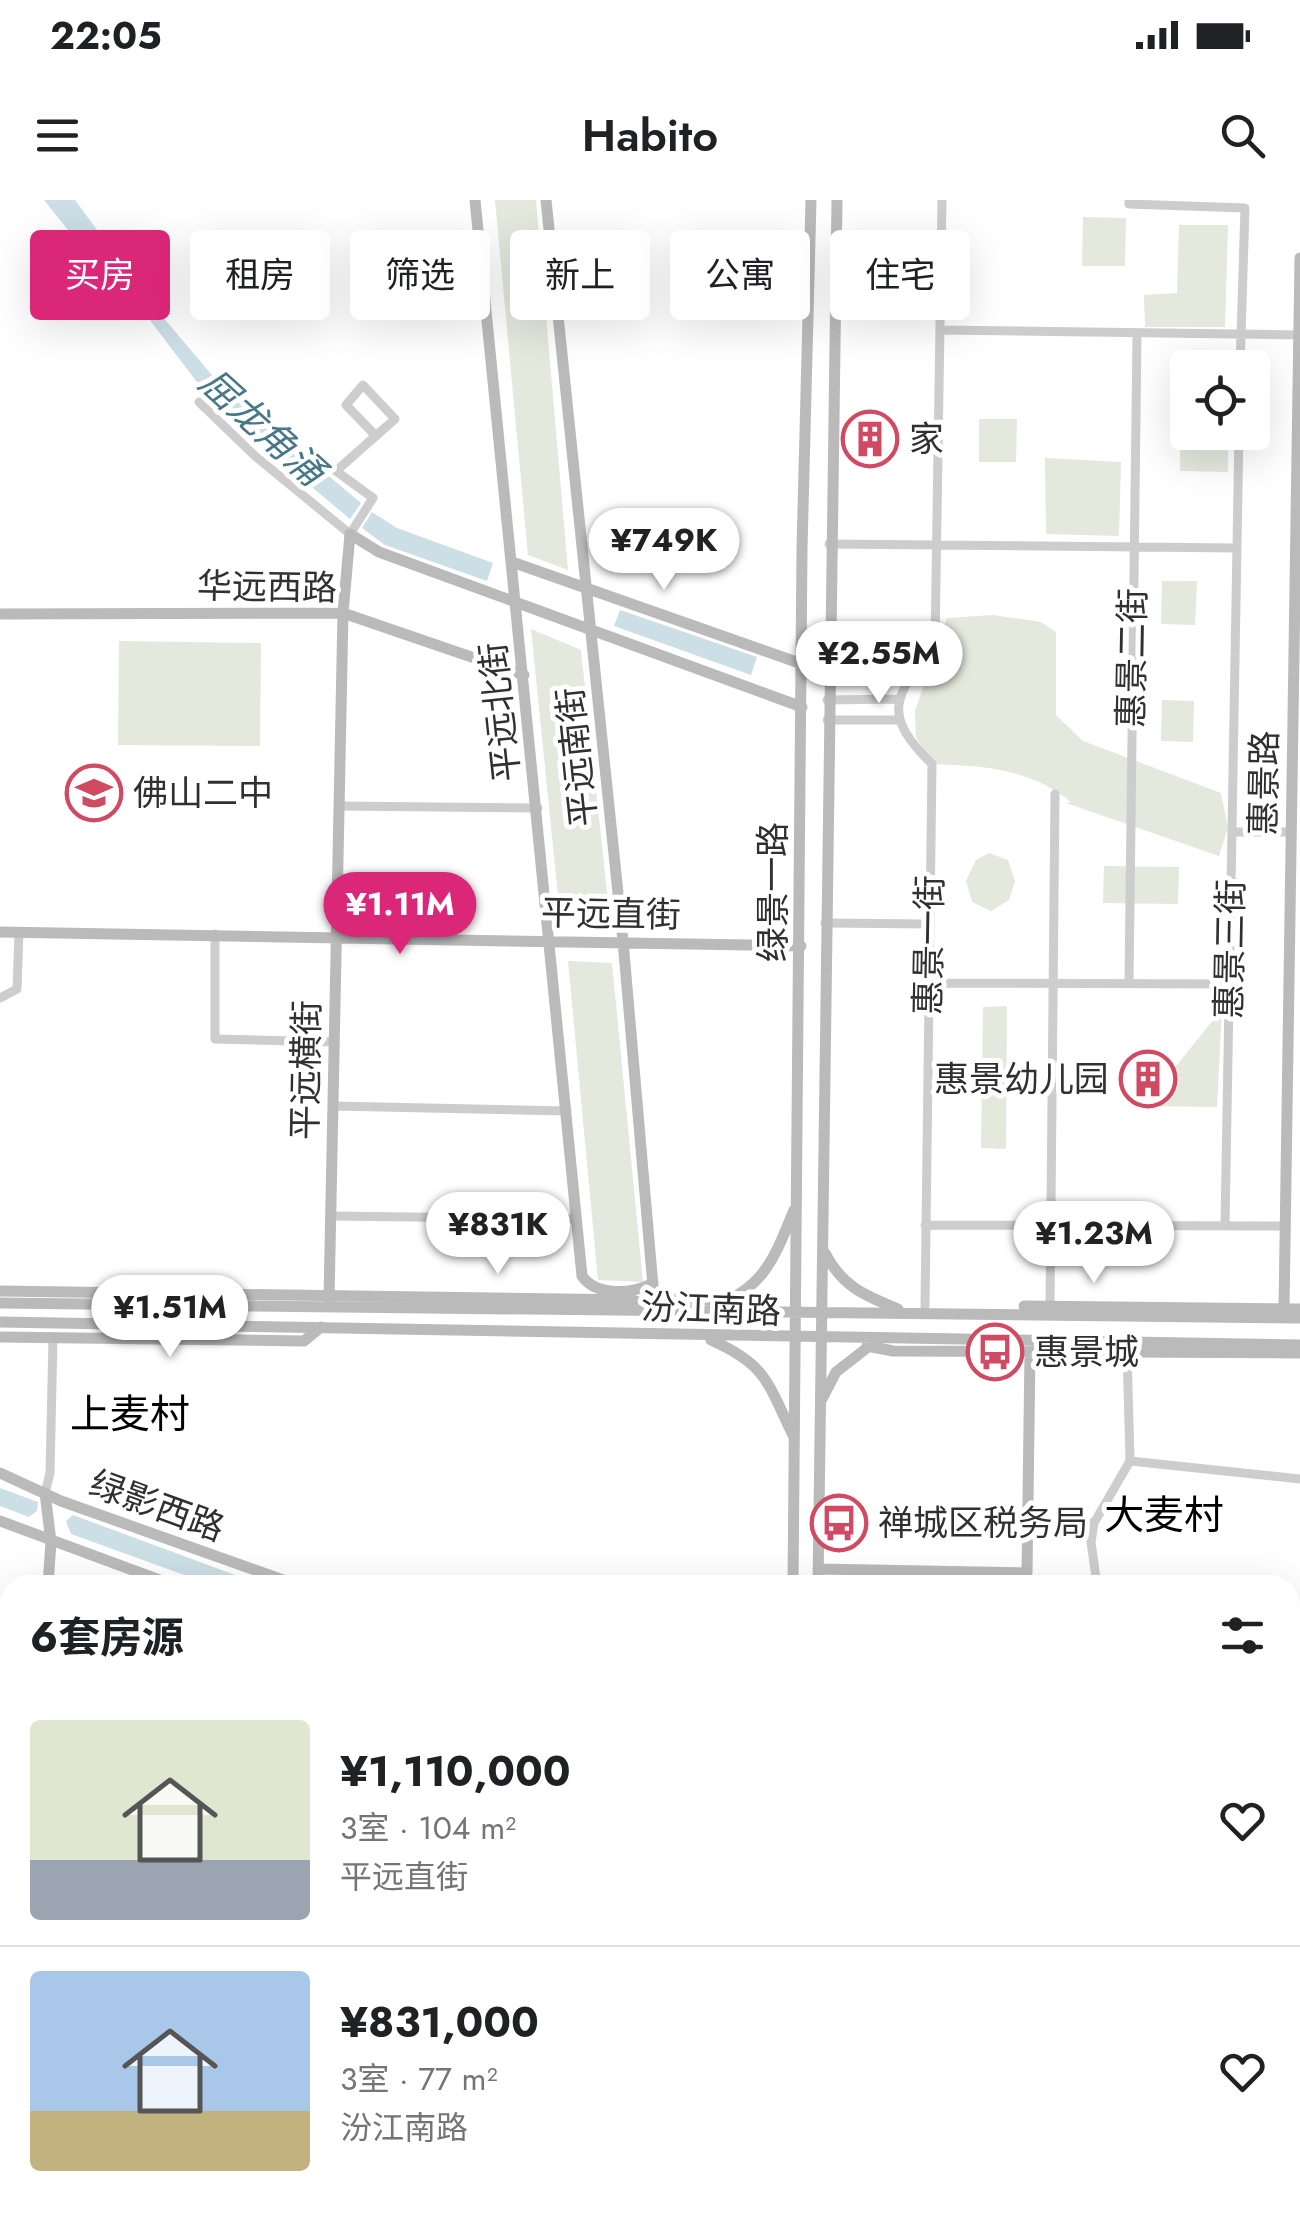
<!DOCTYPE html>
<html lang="zh">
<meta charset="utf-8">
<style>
body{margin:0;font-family:Jost,"Noto Sans SC",sans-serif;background:#f2f2f2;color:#202124;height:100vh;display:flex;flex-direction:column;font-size:38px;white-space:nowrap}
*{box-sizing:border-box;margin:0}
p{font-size:32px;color:#757577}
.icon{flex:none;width:55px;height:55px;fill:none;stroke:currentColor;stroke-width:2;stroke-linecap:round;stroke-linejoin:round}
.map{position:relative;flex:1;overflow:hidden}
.drawer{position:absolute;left:0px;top:1375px;width:1300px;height:640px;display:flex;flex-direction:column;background:#fff;border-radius:30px 30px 0 0;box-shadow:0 10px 40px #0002}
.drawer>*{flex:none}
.top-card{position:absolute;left:30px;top:30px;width:1240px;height:90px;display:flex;gap:20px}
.buttons{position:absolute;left:1170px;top:150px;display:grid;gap:20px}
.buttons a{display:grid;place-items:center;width:100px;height:100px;border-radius:10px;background:#fff;box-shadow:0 10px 40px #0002;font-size:50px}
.price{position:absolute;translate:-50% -85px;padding:0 22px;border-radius:35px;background:#fff;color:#222;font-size:32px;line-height:65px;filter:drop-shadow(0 2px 5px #0008)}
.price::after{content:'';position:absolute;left:50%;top:60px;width:30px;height:22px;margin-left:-15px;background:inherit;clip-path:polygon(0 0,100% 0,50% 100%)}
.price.selected{background:#db2777;color:#fff}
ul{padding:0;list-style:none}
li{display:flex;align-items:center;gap:30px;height:250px;padding:0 30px}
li+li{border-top:2px solid #e0e0e0}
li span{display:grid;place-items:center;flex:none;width:280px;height:200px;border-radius:10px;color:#555}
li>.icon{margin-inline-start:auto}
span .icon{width:120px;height:120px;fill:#fffc;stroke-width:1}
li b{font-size:42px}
h2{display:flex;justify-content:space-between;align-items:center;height:120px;padding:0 30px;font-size:42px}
.tag{padding:0 35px;border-radius:10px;background:#fff;box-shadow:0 10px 40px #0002;font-size:35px;line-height:90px}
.tag.selected{background:#db2777;color:#fff}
.status{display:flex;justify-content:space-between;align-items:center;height:70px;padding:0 50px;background:#fff;direction:ltr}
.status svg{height:28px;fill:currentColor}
header{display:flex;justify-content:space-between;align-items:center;height:130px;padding:0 30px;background:#fff;font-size:45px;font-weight:600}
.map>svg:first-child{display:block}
</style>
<div class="status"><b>22:05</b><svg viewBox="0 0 49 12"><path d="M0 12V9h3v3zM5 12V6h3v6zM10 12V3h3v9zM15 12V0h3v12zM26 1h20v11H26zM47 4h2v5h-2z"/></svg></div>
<header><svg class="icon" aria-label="menu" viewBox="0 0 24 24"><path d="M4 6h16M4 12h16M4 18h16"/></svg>Habito<svg class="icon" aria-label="search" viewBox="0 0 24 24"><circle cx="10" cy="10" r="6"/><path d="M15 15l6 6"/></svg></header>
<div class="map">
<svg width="1300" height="2015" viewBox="0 0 1300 2015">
<rect width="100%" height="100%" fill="#fff"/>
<path fill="#e4e8dd" d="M495 0H536L568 370 528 355Z
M1083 17 1126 18 1125 66H1082Z
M1179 25H1228L1225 127H1145L1144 95 1177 93Z
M1180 213 1187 214 1188 232 1228 233V272L1180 271Z
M979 219H1017L1016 262H979Z
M1045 258 1121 262 1119 336 1046 334Z
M1162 381H1197L1195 425 1161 424Z
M993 415 1041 422 1056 432V515L1083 541 1221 593 1228 628 1219 656 1066 603 1071 602C1030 568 983 566 932 564L916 537 915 511 947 418Z
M531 429 581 450 610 720 560 716Z
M119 441 261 443 260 546 118 545Z
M1162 500 1194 501 1193 542 1161 541Z
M989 653 1008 660 1015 681 1009 700 991 711 972 702 966 681 976 660Z
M1104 666 1179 667 1178 704 1103 703Z
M568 761 612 763 643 1082 598 1080Z
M1007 806 1006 949 981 948 983 807Z
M1222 809 1217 907 1144 906Z
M10 1484V1605L0 1608V1490Z"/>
<path fill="#ccdfe6" d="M44 0H75L151 103 222 187 361 303 350 319 215 206 137 103 130 108Z
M372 312 397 328 493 363 487 381 385 345 362 328Z
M620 410 757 457 751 475 614 426Z
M0 1288 38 1302 37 1311 29 1317 0 1306Z
M73 1315 257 1383 263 1385H212L71 1334 66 1321Z"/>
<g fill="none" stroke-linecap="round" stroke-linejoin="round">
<path stroke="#cdcdcd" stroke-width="9" d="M1129 0V4L1245 8 1240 168
M940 130 1299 135
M199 202 255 256 350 334 373 298 336 271 395 219 363 185 346 205 376 236
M829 344 1237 348
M827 500 899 499
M827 520H897
M339 606 538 608
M1232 632H1291
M825 723 929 724
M215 734V839L334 842
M1129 782 1137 134
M928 783 1229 784
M0 798 17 789 19 732
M333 906 567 911
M331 1016 576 1019
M925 1025 1285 1026
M1225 1026 1239 232
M925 1106 932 564C880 513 895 497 935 442L942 0
M1050 1107 1055 594
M1130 1261 1300 1279
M45 1293 50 1273 53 1138
M1028 1323H1094
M1097 1385 1091 1342 1094 1323 1130 1261 1127 1150
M1290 1585 1300 1574
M1290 1700 1300 1705"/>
<path stroke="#bababa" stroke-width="11" d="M475 0 582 1076C597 1097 632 1094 653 1083
M512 362 802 464
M0 414 343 413 524 475
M0 732 801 746
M825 1053C842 1086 863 1095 898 1109
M0 1091 633 1100 655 1109 623 741 546 0
M329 1099 343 413 350 334 379 352 802 507
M651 1099 723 1100
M0 1103 1300 1118
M714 1106C765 1088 775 1056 794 1010
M1024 1106 1300 1109
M1284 1109 1300 58
M0 1122 1300 1145
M0 1137 304 1141 321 1127
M711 1140C767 1165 767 1182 793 1235
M867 1146 893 1151 1300 1153
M822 1199 836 1172 872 1144
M0 1273 61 1301 297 1385
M45 1293 51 1342 48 1385
M0 1321 173 1385
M818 1369 1027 1373 1030 1152
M793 1385 802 348 811 0
M818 1385 837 0
M0 1475 10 1464
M1290 1547 1300 1537
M0 1624 10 1621
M1290 1741 1300 1745
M1290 1779 1300 1783
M0 1816H10
M1290 1998H1300
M0 2005 10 1994
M29 2015 39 2005
M780 2015 781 2005
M798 2015 799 2005"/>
<path stroke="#979797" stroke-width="15" d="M965 2005 1004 2015
M182 2015H408
M519 2015 550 2005"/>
</g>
<defs>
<g id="building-ring" transform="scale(2.875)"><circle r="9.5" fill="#fff" stroke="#d04a62" stroke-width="1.5"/><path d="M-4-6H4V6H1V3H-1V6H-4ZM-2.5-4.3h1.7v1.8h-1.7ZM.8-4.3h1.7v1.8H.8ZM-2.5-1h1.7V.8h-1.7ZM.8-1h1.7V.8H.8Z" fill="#d04a62"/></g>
<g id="school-ring" transform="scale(2.875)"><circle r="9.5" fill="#fff" stroke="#d04a62" stroke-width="1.5"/><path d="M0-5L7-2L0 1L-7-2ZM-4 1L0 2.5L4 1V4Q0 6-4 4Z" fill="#d04a62"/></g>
<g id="bus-ring" transform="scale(2.875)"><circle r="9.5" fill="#fff" stroke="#d04a62" stroke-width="1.5"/><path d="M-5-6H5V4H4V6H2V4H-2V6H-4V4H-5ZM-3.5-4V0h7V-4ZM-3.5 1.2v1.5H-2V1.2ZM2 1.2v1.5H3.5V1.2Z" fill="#d04a62"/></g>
</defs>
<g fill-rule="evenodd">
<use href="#building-ring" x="870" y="239"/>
<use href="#school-ring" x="94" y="593"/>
<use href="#building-ring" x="1148" y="879"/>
<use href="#bus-ring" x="995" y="1152"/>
<use href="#bus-ring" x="839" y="1323"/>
</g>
<g text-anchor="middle" stroke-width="10" stroke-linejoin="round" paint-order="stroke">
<g font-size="35" fill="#303030" stroke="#fff" text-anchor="start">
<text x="909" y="251">家</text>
<text x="133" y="605">佛山二中</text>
<text x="1109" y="891" text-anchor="end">惠景幼儿园</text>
<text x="1034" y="1164">惠景城</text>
<text x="878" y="1335">禅城区税务局</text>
</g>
<g font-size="35" fill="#303030" stroke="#fff">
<text transform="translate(267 387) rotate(1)" y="12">华远西路</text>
<text transform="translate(1132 458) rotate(-89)" y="12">惠景二街</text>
<text transform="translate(500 512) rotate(-96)" y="12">平远北街</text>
<text transform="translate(577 557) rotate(-96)" y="12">平远南街</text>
<text transform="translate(1264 583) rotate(-89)" y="12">惠景路</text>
<text transform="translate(773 692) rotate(-90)" y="12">绿景一路</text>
<text transform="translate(611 714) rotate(1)" y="12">平远直街</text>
<text transform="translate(929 745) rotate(-89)" y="12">惠景一街</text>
<text transform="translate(1230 749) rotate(-89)" y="12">惠景三街</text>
<text transform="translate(306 870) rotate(-89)" y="12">平远横街</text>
<text transform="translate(711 1109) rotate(2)" y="12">汾江南路</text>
<text transform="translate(157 1306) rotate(20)" y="12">绿影西路</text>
</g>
<g font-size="38" font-style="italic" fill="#487789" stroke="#fff">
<text transform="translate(262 227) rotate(42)" y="13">屈龙角涌</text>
</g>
<g font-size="40" fill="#000" stroke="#fff">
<text x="130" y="1228">上麦村</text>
<text x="1164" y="1329">大麦村</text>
</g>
</g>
</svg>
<div class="buttons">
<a><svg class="icon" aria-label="locate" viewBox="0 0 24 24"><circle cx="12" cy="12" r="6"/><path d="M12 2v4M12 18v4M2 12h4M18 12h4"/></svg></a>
</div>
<b class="price" style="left:664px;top:393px">¥749K</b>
<b class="price" style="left:879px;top:506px">¥2.55M</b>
<b class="price selected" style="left:400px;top:757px">¥1.11M</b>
<b class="price" style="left:498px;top:1077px">¥831K</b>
<b class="price" style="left:1094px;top:1086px">¥1.23M</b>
<b class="price" style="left:170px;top:1160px">¥1.51M</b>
<div class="top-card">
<a class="tag selected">买房</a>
<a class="tag">租房</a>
<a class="tag">筛选</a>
<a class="tag">新上</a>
<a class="tag">公寓</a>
<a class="tag">住宅</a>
</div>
<section class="drawer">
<h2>6套房源<svg class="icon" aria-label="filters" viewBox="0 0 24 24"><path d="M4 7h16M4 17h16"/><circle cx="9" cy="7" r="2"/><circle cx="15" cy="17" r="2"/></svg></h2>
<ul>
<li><span style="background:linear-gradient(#dfe7d0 70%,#9aa5b1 0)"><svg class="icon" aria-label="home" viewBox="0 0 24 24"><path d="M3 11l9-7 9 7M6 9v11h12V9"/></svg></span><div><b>¥1,110,000</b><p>3室 · 104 m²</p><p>平远直街</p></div><svg class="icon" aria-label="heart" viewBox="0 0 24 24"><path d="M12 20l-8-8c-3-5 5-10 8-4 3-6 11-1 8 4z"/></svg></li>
<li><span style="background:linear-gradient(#a9c7e8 70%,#c2b280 0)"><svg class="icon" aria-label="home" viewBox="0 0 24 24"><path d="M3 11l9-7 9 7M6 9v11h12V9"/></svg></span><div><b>¥831,000</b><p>3室 · 77 m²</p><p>汾江南路</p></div><svg class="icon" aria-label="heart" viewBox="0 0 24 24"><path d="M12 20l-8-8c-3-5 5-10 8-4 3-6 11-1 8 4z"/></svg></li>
</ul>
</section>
</div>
